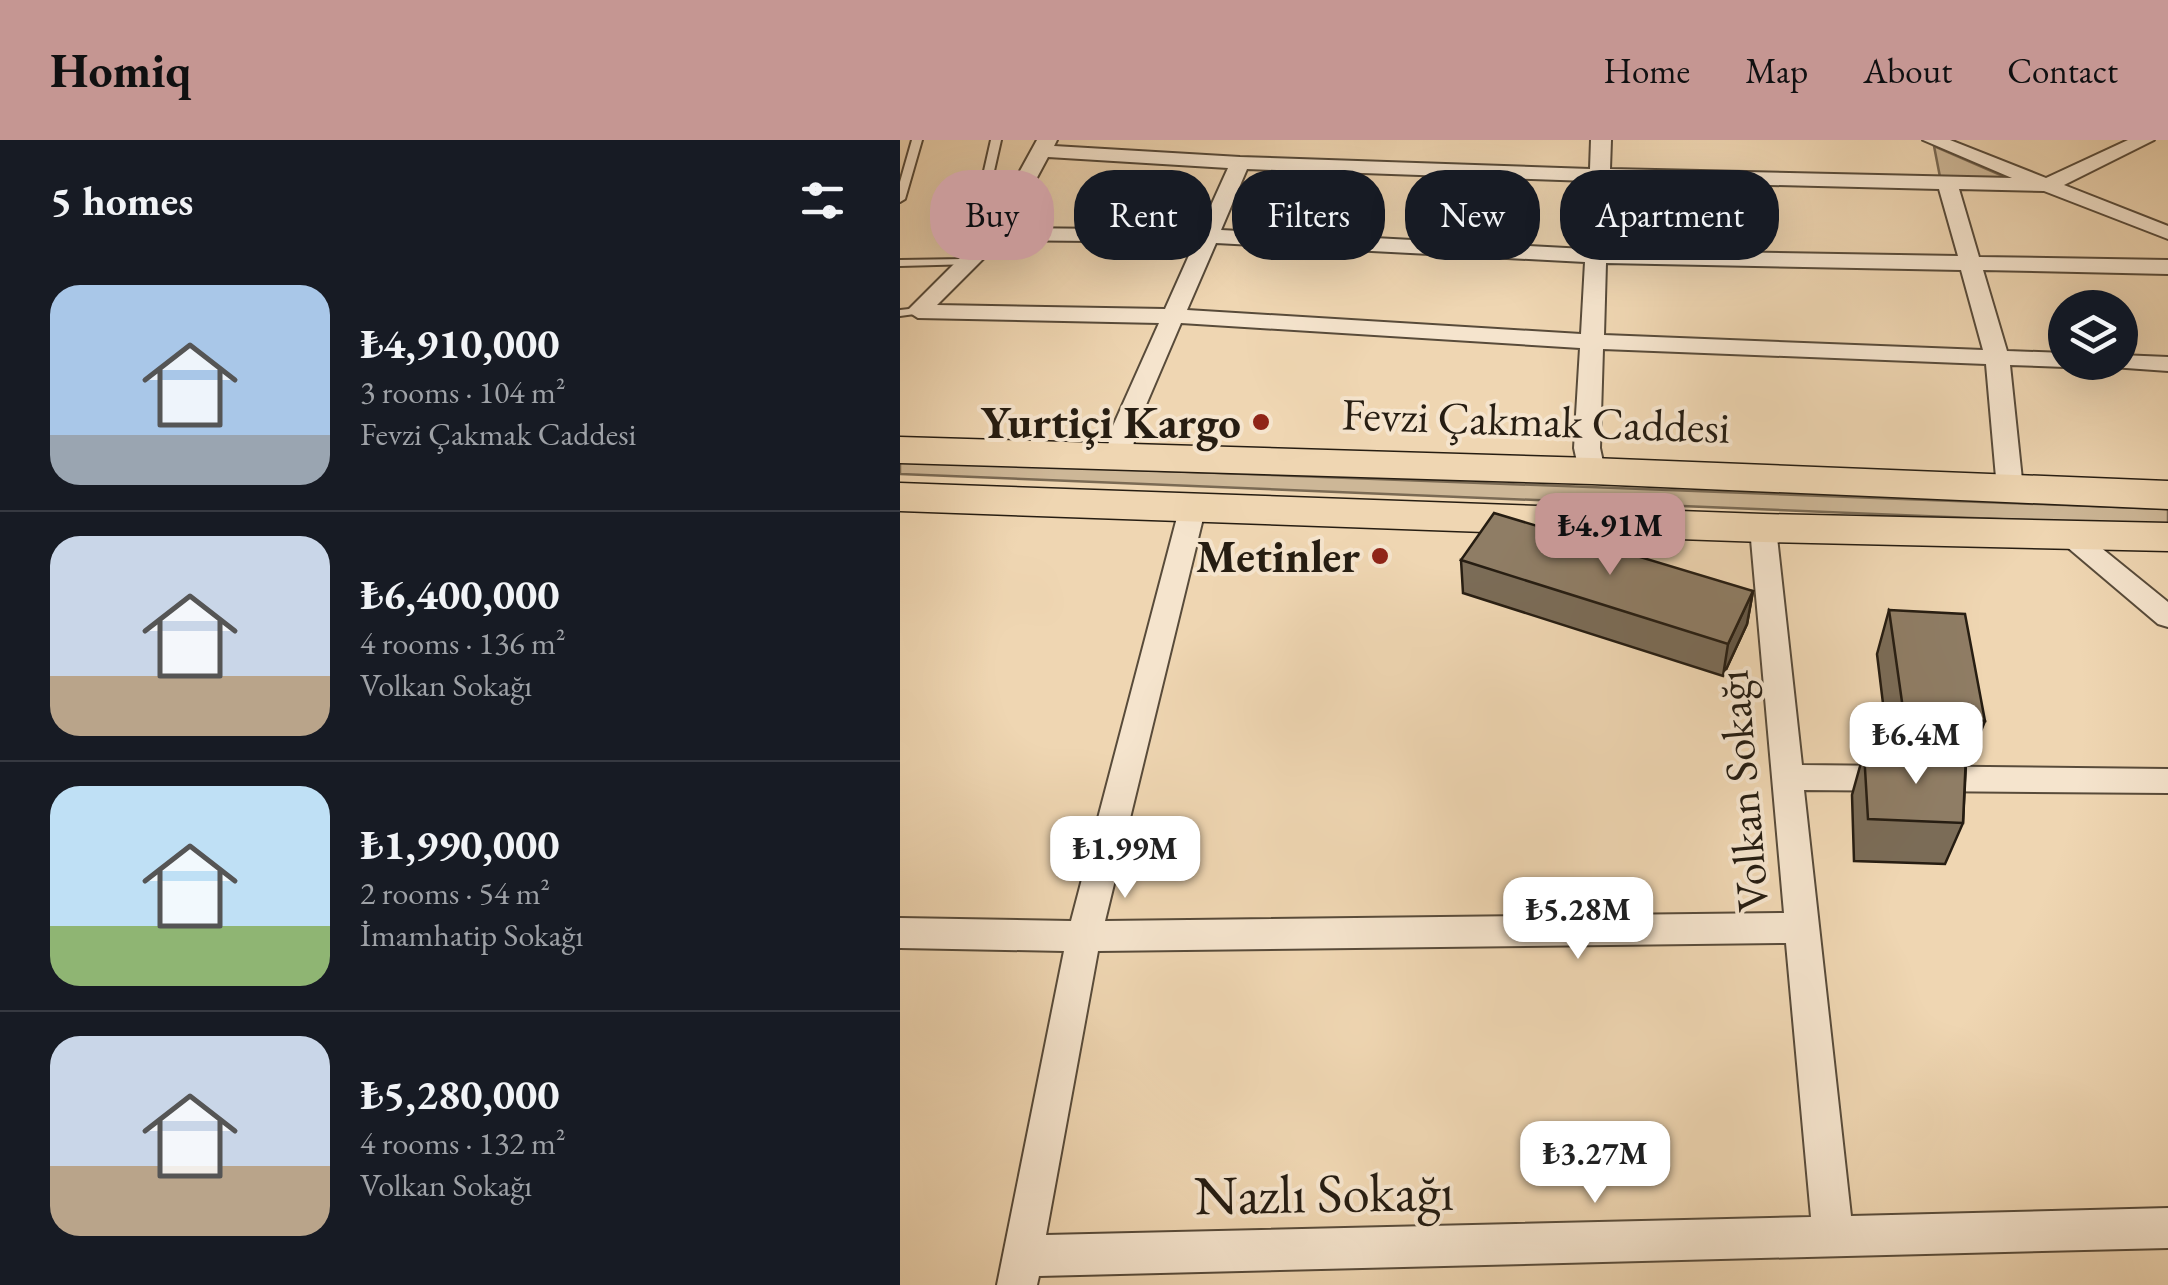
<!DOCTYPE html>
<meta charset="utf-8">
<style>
body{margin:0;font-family:"EB Garamond",serif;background:#242831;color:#f1f3f6;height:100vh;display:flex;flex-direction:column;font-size:38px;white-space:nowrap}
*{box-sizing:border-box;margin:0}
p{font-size:32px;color:#9ea1a6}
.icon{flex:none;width:55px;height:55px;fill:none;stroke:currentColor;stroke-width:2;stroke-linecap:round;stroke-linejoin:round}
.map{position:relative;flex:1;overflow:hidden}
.details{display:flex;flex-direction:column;background:#171b24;width:900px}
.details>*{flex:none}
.guide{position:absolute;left:30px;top:30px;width:950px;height:90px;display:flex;gap:20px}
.controls{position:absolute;left:1148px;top:150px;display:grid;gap:20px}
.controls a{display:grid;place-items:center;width:90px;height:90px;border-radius:50%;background:#171b24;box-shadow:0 10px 40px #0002;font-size:50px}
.price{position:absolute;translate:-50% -85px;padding:0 22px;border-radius:20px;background:#fff;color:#222;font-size:32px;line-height:65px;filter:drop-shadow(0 2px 5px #0008)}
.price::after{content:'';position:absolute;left:50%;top:60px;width:30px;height:22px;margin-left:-15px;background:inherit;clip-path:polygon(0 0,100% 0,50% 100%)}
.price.current{background:#c59692;color:#111}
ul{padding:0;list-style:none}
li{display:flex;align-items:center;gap:30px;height:250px;padding:0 50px}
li+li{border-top:2px solid #363941}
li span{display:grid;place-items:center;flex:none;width:280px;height:200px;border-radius:30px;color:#555}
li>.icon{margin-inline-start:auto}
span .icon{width:120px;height:120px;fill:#fffc;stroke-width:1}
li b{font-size:42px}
h2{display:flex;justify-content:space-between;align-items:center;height:120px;padding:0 50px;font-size:42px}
.chip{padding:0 35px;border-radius:40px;background:#171b24;box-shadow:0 10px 40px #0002;font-size:35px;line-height:90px}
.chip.current{background:#c59692;color:#111}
header{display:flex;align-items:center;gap:60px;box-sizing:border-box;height:140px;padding:0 50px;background:#c59692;color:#111}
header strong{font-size:48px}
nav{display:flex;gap:55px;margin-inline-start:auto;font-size:35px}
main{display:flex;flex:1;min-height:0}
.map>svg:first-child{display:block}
</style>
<header>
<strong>Homiq</strong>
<nav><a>Home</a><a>Map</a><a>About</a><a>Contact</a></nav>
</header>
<main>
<section class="details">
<h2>5 homes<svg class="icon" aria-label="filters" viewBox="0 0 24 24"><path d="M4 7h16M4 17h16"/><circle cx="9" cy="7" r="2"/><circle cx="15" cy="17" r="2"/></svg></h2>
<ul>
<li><span style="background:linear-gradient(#a9c7e8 75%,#9aa5b1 0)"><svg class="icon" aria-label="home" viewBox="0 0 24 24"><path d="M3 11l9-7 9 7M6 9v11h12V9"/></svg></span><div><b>₺4,910,000</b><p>3 rooms · 104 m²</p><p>Fevzi Çakmak Caddesi</p></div></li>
<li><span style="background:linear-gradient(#c9d6e8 70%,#b9a48a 0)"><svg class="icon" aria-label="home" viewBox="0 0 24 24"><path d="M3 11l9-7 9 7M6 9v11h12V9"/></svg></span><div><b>₺6,400,000</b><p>4 rooms · 136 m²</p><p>Volkan Sokağı</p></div></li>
<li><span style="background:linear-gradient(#bfe0f5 70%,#8fb573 0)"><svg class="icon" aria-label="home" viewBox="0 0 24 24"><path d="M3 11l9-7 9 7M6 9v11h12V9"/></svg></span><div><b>₺1,990,000</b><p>2 rooms · 54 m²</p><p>İmamhatip Sokağı</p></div></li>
<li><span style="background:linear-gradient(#c9d6e8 65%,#b9a48a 0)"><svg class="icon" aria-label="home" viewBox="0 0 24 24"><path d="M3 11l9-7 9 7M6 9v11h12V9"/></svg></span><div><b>₺5,280,000</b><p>4 rooms · 132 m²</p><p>Volkan Sokağı</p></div></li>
</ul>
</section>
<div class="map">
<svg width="1268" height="1145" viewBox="0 0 1268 1145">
<rect width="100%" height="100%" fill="#efd6b2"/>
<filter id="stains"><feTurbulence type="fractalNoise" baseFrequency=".002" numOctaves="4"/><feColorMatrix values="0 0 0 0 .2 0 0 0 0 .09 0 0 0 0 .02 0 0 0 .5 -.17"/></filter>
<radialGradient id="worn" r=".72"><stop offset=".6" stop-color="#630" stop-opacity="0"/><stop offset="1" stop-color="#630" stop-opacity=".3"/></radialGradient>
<path fill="#cdb797" stroke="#7a6a54" stroke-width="2.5" d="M1034 6 1119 43 1041 42Z
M0 321 1268 369V386L0 334Z"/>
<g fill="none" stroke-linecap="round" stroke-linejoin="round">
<g stroke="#584b3a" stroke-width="4">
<path id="service" d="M12 0H22L5 59 0 62V42Z
M91 0H101L73 124 0 126V120L64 119Z
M18 168 24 171 22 173 0 176V170Z"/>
</g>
<g stroke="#584b3a" stroke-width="4">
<path id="minor" d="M137 0H157L154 6 340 17 690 29 691 0H711L710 29 1112 38 1023 0H1050L1146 38 1228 0H1254L1164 45 1268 86V99L1144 51 1059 49 1079 117 1268 120V134L1083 130 1107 211 1165 213V222H1175L1165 227 1110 225 1123 349 1110 358 1097 349 1086 224 703 209 700 308 705 331 692 339 679 331 674 308 680 208 281 183 237 286 231 317 218 325 205 317 213 286 259 183 18 178 7 171 87 91ZM148 17 328 28 300 90 110 88ZM347 29 689 41 685 109 321 90ZM709 41 1039 49 1058 116 707 110ZM102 100 295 102 265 169 37 165ZM316 103 685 122 681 194 287 170ZM706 123 1061 130 1083 210 704 195Z
M1220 215 1268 217V231L1212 227 1209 222H1220Z
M293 357 302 360 306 366 205 781 884 773 850 388 854 382H872L876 388 902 625 1268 629V653L904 650 951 1076 1268 1068V1108L139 1136 137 1145H97L164 811 0 808V778L171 781 280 366 284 360ZM886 803 911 1077 146 1095 198 811Z
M1169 386 1178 389 1268 462V487L1258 484 1160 401 1156 395 1160 389Z"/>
</g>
<g stroke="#261d12" stroke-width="3">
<path id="primary" d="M0 297 692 318 1268 341V369L692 344 0 323Z
M0 343 863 374 1268 383V411L863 402 0 371Z"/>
</g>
<use href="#service" fill="#f5e4cd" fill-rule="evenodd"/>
<use href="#minor" fill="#f5e4cd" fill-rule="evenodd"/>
<use href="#primary" fill="#efd6b2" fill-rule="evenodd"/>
</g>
<path fill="#7b6c57" stroke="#261d12" stroke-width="2.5" d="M561 420 853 451 847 484 823 536 563 453Z
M989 470 1085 581 1068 624H1066L1063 683 1045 724 954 721 952 655 964 612 989 613 977 514Z"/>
<path fill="#645847" stroke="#261d12" stroke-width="2.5" d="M853 451 847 484 823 536 828 504Z"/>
<path fill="#8f7d65" stroke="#261d12" stroke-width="2.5" d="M594 373 853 451 828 504 561 420Z
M989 470 1065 474 1085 581 1004 576Z
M964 612 1066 614 1063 683 968 679Z"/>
<g fill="#8f2418" stroke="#f5e4cd" stroke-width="4">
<circle cx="361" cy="282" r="10"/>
<circle cx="480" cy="416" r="10"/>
</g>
<g text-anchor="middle" stroke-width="8" stroke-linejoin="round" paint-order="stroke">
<g font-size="45" fill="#261d12" stroke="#f5e4cd">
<text transform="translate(636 280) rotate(2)" y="16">Fevzi Çakmak Caddesi</text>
<text transform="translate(842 651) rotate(-95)" y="16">Volkan Sokağı</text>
</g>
<g font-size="45" font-weight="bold" fill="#261d12" stroke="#f5e4cd" text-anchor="end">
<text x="341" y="298">Yurtiçi Kargo</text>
<text x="460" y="432">Metinler</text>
</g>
<g font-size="55" fill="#261d12" stroke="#f5e4cd">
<text transform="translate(424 1053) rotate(-1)" y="19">Nazlı Sokağı</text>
</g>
</g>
<rect width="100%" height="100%" filter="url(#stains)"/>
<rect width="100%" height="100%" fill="url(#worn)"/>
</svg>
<div class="controls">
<a><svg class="icon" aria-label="layers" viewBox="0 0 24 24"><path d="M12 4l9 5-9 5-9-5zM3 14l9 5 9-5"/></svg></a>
</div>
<b class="price current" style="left:710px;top:438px">₺4.91M</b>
<b class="price" style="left:1016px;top:647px">₺6.4M</b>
<b class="price" style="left:225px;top:761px">₺1.99M</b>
<b class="price" style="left:678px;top:822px">₺5.28M</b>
<b class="price" style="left:695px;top:1066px">₺3.27M</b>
<div class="guide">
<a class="chip current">Buy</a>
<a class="chip">Rent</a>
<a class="chip">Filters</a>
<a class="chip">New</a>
<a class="chip">Apartment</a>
</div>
</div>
</main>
